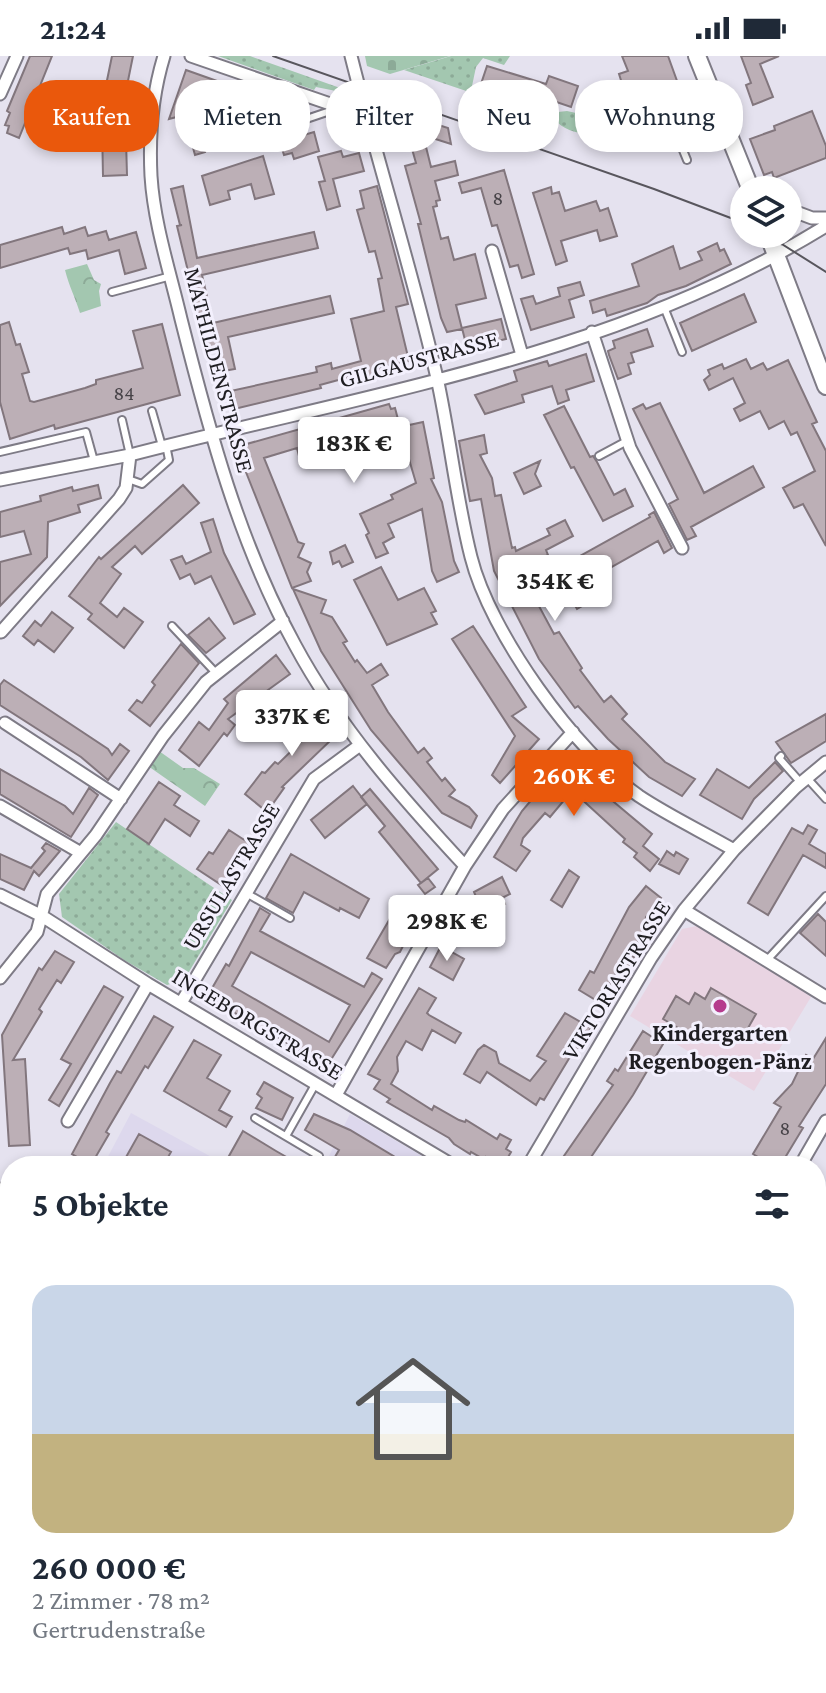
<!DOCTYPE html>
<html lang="de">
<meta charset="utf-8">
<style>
body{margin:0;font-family:"Crimson Pro",serif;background:#f2f2f3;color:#1f2937;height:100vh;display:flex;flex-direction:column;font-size:30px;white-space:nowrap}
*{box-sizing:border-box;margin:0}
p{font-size:26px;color:#747a83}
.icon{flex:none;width:44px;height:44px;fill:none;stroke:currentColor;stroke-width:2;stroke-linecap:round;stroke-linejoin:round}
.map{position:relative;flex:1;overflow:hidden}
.details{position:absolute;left:0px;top:1100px;width:826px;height:538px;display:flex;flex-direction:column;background:#fff;border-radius:32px 32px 0 0;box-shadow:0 4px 12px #0003}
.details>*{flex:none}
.hud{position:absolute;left:24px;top:24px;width:778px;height:72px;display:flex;gap:16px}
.buttons{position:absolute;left:730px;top:120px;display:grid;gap:16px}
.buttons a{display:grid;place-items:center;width:72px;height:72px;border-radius:50%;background:#fff;box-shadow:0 4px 12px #0003;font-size:40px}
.price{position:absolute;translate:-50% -68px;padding:0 18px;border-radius:8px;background:#fff;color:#222;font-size:26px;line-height:52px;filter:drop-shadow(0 2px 4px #0008)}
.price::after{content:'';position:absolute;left:50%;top:48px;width:24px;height:18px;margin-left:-12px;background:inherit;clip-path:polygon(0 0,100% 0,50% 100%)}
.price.active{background:#ea580c;color:#fff}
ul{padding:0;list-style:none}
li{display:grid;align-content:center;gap:16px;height:424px;padding:0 32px}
li span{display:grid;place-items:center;height:248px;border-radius:24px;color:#555}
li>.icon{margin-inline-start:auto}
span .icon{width:144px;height:144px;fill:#fffc;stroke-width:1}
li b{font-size:34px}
h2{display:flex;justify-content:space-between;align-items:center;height:96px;padding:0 32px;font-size:34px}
.tag{padding:0 28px;border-radius:32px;background:#fff;box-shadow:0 4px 12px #0003;font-size:28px;line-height:72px}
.tag.active{background:#ea580c;color:#fff}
.status{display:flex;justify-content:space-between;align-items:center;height:56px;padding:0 40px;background:#fff;direction:ltr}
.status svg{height:22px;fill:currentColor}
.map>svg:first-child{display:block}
</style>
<div class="status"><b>21:24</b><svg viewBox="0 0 49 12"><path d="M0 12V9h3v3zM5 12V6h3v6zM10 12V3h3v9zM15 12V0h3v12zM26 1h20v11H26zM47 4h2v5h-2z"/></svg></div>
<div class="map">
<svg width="826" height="1637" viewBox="0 0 826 1637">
<defs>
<pattern id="grass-dots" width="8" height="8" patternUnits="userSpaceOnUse" patternTransform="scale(2)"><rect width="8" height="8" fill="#a3c7b0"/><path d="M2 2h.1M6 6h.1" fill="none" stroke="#8caa97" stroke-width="1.8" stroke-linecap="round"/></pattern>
<pattern id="cemetery-stones" width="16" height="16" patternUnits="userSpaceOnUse" patternTransform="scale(2)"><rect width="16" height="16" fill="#a3c7b0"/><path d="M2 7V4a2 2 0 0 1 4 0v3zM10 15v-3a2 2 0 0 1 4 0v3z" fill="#8caa97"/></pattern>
<pattern id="park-crowns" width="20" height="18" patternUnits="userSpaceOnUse" patternTransform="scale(2)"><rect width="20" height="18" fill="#a3c7b0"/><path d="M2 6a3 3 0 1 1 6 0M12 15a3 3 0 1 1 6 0" fill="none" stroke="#8caa97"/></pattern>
</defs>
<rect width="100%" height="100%" fill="#e5e2ef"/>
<path fill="#ddd8ed" d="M131 1057 228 1110H103Z
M350 1058 439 1110H324Z
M10 1172V1426L0 1400V1176Z
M826 1408V1637H91L87 1628H816V1413Z"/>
<path fill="#e9d4e2" d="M697 870 782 921 811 941 754 1035 630 960 682 873Z"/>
<path fill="url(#grass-dots)" d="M218 0H250L343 33 336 35 316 31 314 34Z
M451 0H510L504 9 483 2 476 11 472 30 491 38 490 43 404 14Z
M567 55 576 57 596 70 595 77C581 80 564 74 555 64L558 56Z
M116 766 232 844 184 924 167 929 124 904 62 861 59 838Z"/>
<path fill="url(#cemetery-stones)" d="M365 0H450L390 18 367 10Z"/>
<path fill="url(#park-crowns)" d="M87 208 94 224 101 228 99 235 101 250 80 257C75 241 69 230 65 214Z
M159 695 183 712H194L220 728 205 750 148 710Z
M816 1255 826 1261 824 1281 826 1294 816 1305Z"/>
<path fill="#a3c7b0" d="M0 1467 10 1493V1628H63L66 1637H0Z"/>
<path fill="#bcafb6" stroke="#82767d" stroke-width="2" fill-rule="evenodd" d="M30 0H52L19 82 7 77 9 70 5 69 10 57 7 55Z
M112 0H133L116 84H126L127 119 103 120 102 69 98 68Z
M622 0H668L694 72 682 76 680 71 660 77 656 65 668 61 657 30 635 36 648 78 637 81 635 76 624 80 615 57 590 64 586 50 625 37 619 18 628 15Z
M741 0H779L760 8 773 41 753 49 746 29 751 27Z
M487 10 546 28 549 20 578 30 571 51 536 39 534 44 502 33 500 38 480 31Z
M186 14 231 30 230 34 269 47 279 44 286 60 267 67 264 59 226 45 223 54 206 47 204 53 194 49 205 96 195 99 184 59 169 63Z
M376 49 448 72 451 88 423 79 431 111 455 105 458 119 435 125 440 144 436 145 437 150 433 151 441 183 448 181 454 204 475 198 486 242 456 249 462 273 447 276 441 262 418 168H421L405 110 416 107 406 72 384 78Z
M812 55 826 90V102L774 122 772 116 764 119 750 83 775 74 774 70Z
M314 76 319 95 294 103 292 97 284 99 280 86Z
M341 95 343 101 359 97 364 115 333 123 340 150 327 154 319 126 325 125 318 101Z
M263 100 274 138 255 143 251 128 228 135 230 143 210 149 202 120Z
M504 114 534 218 522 222 518 209 510 211 497 169 492 170 481 132 462 137 459 127Z
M183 130 197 202 314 176 318 192 202 219 213 267 330 240 334 257 228 281 235 313 223 315 217 290 207 293 177 170 182 169H180L171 133Z
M377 130 408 248 396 251 409 305 380 311 382 319 365 323 364 317 320 329 321 332 230 354 226 336 317 316 316 311 331 307 332 313 361 305 351 263 384 255 378 223 382 222 375 195 369 196 357 154 364 152 360 135Z
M551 131 552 138 559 136 565 155 596 145 600 155 608 152 617 180 600 185 597 174 561 185 567 205 556 209 533 137Z
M62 171 64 178 85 171 88 180 106 175 109 184 136 176 146 212 125 218 119 194 88 203 86 194 70 198 68 192 0 212V189Z
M717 187 720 195 724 193 731 208 686 230 658 239 647 247 607 260 605 253 593 257 590 245 639 230 632 208 673 190 680 213 702 204 698 196Z
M580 226 584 239 569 244 574 261 531 274 521 243 533 240 536 248 560 240 558 232Z
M744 238 756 266 692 295 680 267Z
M501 263 506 283 467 292 462 272Z
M9 266 16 289 20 288 29 316 22 318 30 345 34 346 85 332 96 328V324L143 312 133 275 162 268 180 339 55 373 54 369 10 383 0 346V269Z
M647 273 653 290 631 297 634 306 628 308 631 318 618 323 609 299 608 295 615 292 613 285Z
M586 298 594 325 566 334 569 344 558 348 552 330 522 339 524 346 485 358 475 339 517 325 514 315 547 305 549 310Z
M746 303 751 313 763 307 767 314 788 304 817 366 812 368 826 395V490L803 448 794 452 783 432 815 415 797 376 791 379 784 365 769 373 760 355 740 365 734 353 745 347 733 322 709 334 704 324 710 319 708 314 722 308 724 313Z
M660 347 704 437 753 410 764 431 691 471 696 480 687 484 669 448 678 443 633 353 643 348 646 353Z
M389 348 391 353 395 352 400 371 423 366 434 422 431 423 442 446 454 505 459 516 437 526 432 515 422 453 388 468 394 481 383 487 388 497 376 502 366 479 369 477 360 458 393 443 391 439 416 427 406 393 382 400 379 391 365 394 364 390 321 402 319 398 300 404 297 392 264 402 296 481 298 486 304 488 298 501 311 507 307 516 311 525 292 532 236 391Z
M564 350 590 401 593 400 597 406 614 439 625 433 633 450 603 465 574 411 571 412 544 359Z
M484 379 487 397 480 399 492 422 495 440 501 439 512 492 515 491 516 495 550 479 547 473 565 464 573 480 546 494 548 499 519 513 554 578 559 576 582 612 580 614 604 646 611 640 627 658 622 663 665 706 695 723 682 740 649 721 608 683 578 650 575 652 539 603 494 515 481 443 470 445 459 385Z
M540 405 535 418 541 430 524 438 514 417Z
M98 429 101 442 78 449 80 456 48 466 47 501 0 550V506L31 498 24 475 0 481V456L41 445 40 440 72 431 73 435Z
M183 429 199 447 142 498 135 490 112 511 121 518 100 547 117 561 124 552 143 566 124 592 88 563 92 558 69 540 99 501 101 503Z
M654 456 672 492 664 497 658 485 580 529 589 546 577 553 561 525 579 515 573 504 650 461 649 459Z
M213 463 224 497 255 558 234 568 211 520 195 528 190 518 180 523 171 504 182 500 186 508 211 496 201 467Z
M345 489 353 506 342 511 339 505 333 508 330 496Z
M381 511 398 544 424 532 436 555 431 557 437 568 387 589 354 524Z
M293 533 326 544 321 557 332 561 347 585 343 587 355 606 357 604 367 617 381 608 388 619 372 629 388 656 418 697 424 692 432 702 427 706 442 725 445 722 455 734 449 740 469 751 477 760 471 772 442 757 371 674 321 595Z
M52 556 73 572 54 596 38 584 34 589 23 580 35 565 41 570Z
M209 562 225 582 206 597 188 579Z
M473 570 526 651 512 660 539 683 500 727 492 719 515 680 452 583Z
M181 588 199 607 150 670 129 654 137 644 142 647 155 629 152 626Z
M276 599 290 618 228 663 235 669 227 680 224 677 199 710 179 694 199 666 209 674 228 647 224 643Z
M4 624 108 693 112 699 120 688 129 695 108 724 81 701 0 649V629Z
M304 637 334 667 325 676 332 683 282 731 284 732 267 756 245 738 262 716 265 717 275 706 278 708 318 669 295 645Z
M826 658V685L791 707 776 686Z
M565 705 652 778 643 790 659 803 650 815 634 801 637 797 623 786 625 783 577 739 571 747 565 743 550 761 545 757 523 782 521 789 530 795 516 815 494 801 522 755 538 736 546 742 560 726 552 720Z
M775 706 783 715 754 743 742 763 700 739 717 713 749 732Z
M0 713 65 750 73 758 89 732 98 739 71 781 0 738Z
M159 726 180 740 174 749 199 765 190 780 165 763 149 788 127 773Z
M353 730 367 748 325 782 311 764Z
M370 733 438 813 421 827 428 822 435 831 425 838 418 829 421 827 379 776 385 770 361 741Z
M808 769 817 774 809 788 826 798V812L803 799 768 859 748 847 792 772 803 778Z
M229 774 249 787 223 830 197 813 209 796 213 798Z
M46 787 60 795 39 820 34 815 24 834 0 823V798L31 812 45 795 42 792Z
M667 795 674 800 676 796 688 803 679 818 659 808Z
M291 798 369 843 359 862 340 852 339 855 304 836 293 857 266 842Z
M569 814 579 821 562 851 551 844Z
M502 821 510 838 502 842 505 848 500 852 487 859 483 854 461 865 449 857 477 843 474 836Z
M646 830 661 842 646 861 645 867 648 869 630 899 634 901 623 919 617 915 599 946 579 934 590 915 594 917 629 851Z
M260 852 270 858 260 875 364 931 372 917 382 923 327 1010 207 941 226 908 229 910ZM251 896 350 949 329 986 232 930Z
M395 854 415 866 400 896 395 898 386 912 367 902Z
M818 858 826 866V900L800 877Z
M441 890 464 903 453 924 430 911Z
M55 895 74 906 61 927 57 924 39 953 42 956 13 1004 25 1003 30 1089 9 1090 2 979 39 912 42 914Z
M104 930 123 941 59 1050 49 1044 71 1008 61 1003Z
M419 932 436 942 427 957 429 959 461 977 455 987 432 974 422 994 406 985 397 1001 398 1015 391 1028 432 1054 434 1050 459 1064 465 1066 466 1064 497 1083 500 1078 511 1084 506 1093 511 1096 503 1110 486 1101 485 1104 471 1096 470 1098 454 1088 449 1082 387 1046 390 1043 374 1033 380 1024 368 1018Z
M711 932 756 958 743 981 731 974 725 985 703 972 697 983 663 963 676 940 689 948 695 937 705 943Z
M565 957 591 972 579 992 576 991 544 1044 540 1042 536 1049 487 1016 480 1027 464 1018 478 994 484 989 496 996 499 1007 530 1025 546 1005 537 1000Z
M154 960 173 971 148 1012 145 1010 106 1076 109 1078 91 1109 72 1098 110 1027 117 1015 121 1017Z
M643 975 663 988 633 1039 585 1110H557L613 1029 607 1025 615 1013 618 1015Z
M826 982V1028L799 1070 803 1072 780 1110H773L753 1098 781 1051 774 1047 792 1028 806 999 813 1003Z
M194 984 221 999 207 1022 230 1035 219 1054 232 1061 226 1071 164 1035Z
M264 1026 293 1042 282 1064 256 1052 262 1042 257 1038Z
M314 1058 350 1074 410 1110H350L335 1101 339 1094 305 1074Z
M243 1075 276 1095 302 1110H246L229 1100Z
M139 1078 171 1096 163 1110H121Z"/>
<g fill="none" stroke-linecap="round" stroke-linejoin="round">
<g stroke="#7e7b86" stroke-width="10">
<path id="service" d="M259 79 336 53
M687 104 680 87 723 70
M112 236 171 220
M664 251 682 296
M152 355 162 390
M122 364 130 399
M0 396 86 376 94 405
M599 400 627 385
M128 423 142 428 169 404 166 389
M172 570 215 616
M781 700 779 702 801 727
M807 722 826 743
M246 837 290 862
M768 903 826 840
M255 1062 319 1100
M286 1080 316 1027
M0 1156 7 1145
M0 1485 10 1506
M66 1628 70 1637
M596 1628 600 1637
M663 1628 666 1637"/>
</g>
<g stroke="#7e7b86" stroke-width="15">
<path id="minor" d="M164 0C152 39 149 80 151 120 154 168 170 216 181 263 209 374 239 487 295 589 339 671 402 742 465 810
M191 0 339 51 363 42
M351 0C378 108 412 214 437 322 450 381 456 442 471 501 490 577 575 695 639 740 669 760 703 776 734 794
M0 38 17 0
M788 153 812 162H826
M492 195 522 299
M592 276 630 392 682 492
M0 424 130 399
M1 576 119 443 126 432 130 399C365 338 616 300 826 170
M5 667 121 743
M0 750 81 797
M0 839 42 860 148 928 454 1110
M684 854 826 941
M0 922 37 876 47 838 96 779 163 680 206 626 283 565
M181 947 314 723 360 689
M336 1039 465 810 503 753 573 676
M68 1065 148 928
M528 1110 651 902 684 854 734 794 796 731 826 706
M800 1110 826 1065
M0 1133 10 1148
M816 1404 826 1399
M816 1539 826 1537
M506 1637 529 1628"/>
</g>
<g stroke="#7e7b86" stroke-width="20">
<path id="secondary" d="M697 0 751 134
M768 178 826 330"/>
</g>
<use href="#service" stroke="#fff" stroke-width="6"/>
<use href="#minor" stroke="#fff" stroke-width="11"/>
<use href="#secondary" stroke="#fff" stroke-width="16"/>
<path stroke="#58565d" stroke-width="2" d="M273 0 654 133 744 167
M766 178 826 216"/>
</g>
<circle fill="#b53b8d" stroke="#f3f0fd" stroke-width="3" cx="720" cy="950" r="8"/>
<g text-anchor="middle" stroke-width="6" stroke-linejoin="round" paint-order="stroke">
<g font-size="20" fill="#464247">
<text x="498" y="149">8</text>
<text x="124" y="344">84</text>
<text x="785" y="1079">8</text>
</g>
<g font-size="24" fill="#1f1e22" stroke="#f3f0fd">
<text transform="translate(419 303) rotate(-15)" y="8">GILGAUSTRASSE</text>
<text transform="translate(219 314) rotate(75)" y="8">MATHILDENSTRASSE</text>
<text transform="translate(231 820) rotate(-59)" y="8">URSULASTRASSE</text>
<text transform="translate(616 924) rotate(-58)" y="8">VIKTORIASTRASSE</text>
<text transform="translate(258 968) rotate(31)" y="8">INGEBORGSTRASSE</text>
</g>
<g font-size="24" font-weight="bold" fill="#1f1e22" stroke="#f3f0fd">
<text x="720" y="985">Kindergarten<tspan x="720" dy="28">Regenbogen-Pänz</tspan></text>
</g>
</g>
</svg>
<div class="buttons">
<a><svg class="icon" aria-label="layers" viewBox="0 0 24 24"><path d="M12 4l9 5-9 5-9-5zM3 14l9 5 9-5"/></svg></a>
</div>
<b class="price" style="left:354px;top:429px">183K €</b>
<b class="price" style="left:555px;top:567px">354K €</b>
<b class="price" style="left:292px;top:702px">337K €</b>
<b class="price active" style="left:574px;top:762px">260K €</b>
<b class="price" style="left:447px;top:907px">298K €</b>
<div class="hud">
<a class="tag active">Kaufen</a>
<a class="tag">Mieten</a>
<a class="tag">Filter</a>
<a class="tag">Neu</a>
<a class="tag">Wohnung</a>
</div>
<section class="details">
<h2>5 Objekte<svg class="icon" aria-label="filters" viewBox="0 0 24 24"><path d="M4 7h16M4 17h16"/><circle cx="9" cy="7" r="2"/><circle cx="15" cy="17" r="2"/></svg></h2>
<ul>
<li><span style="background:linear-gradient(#c9d6e8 60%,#c2b280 0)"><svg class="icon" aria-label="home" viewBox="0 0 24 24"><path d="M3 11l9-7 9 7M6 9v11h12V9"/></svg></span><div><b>260 000 €</b><p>2 Zimmer · 78 m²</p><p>Gertrudenstraße</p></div></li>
</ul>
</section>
</div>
